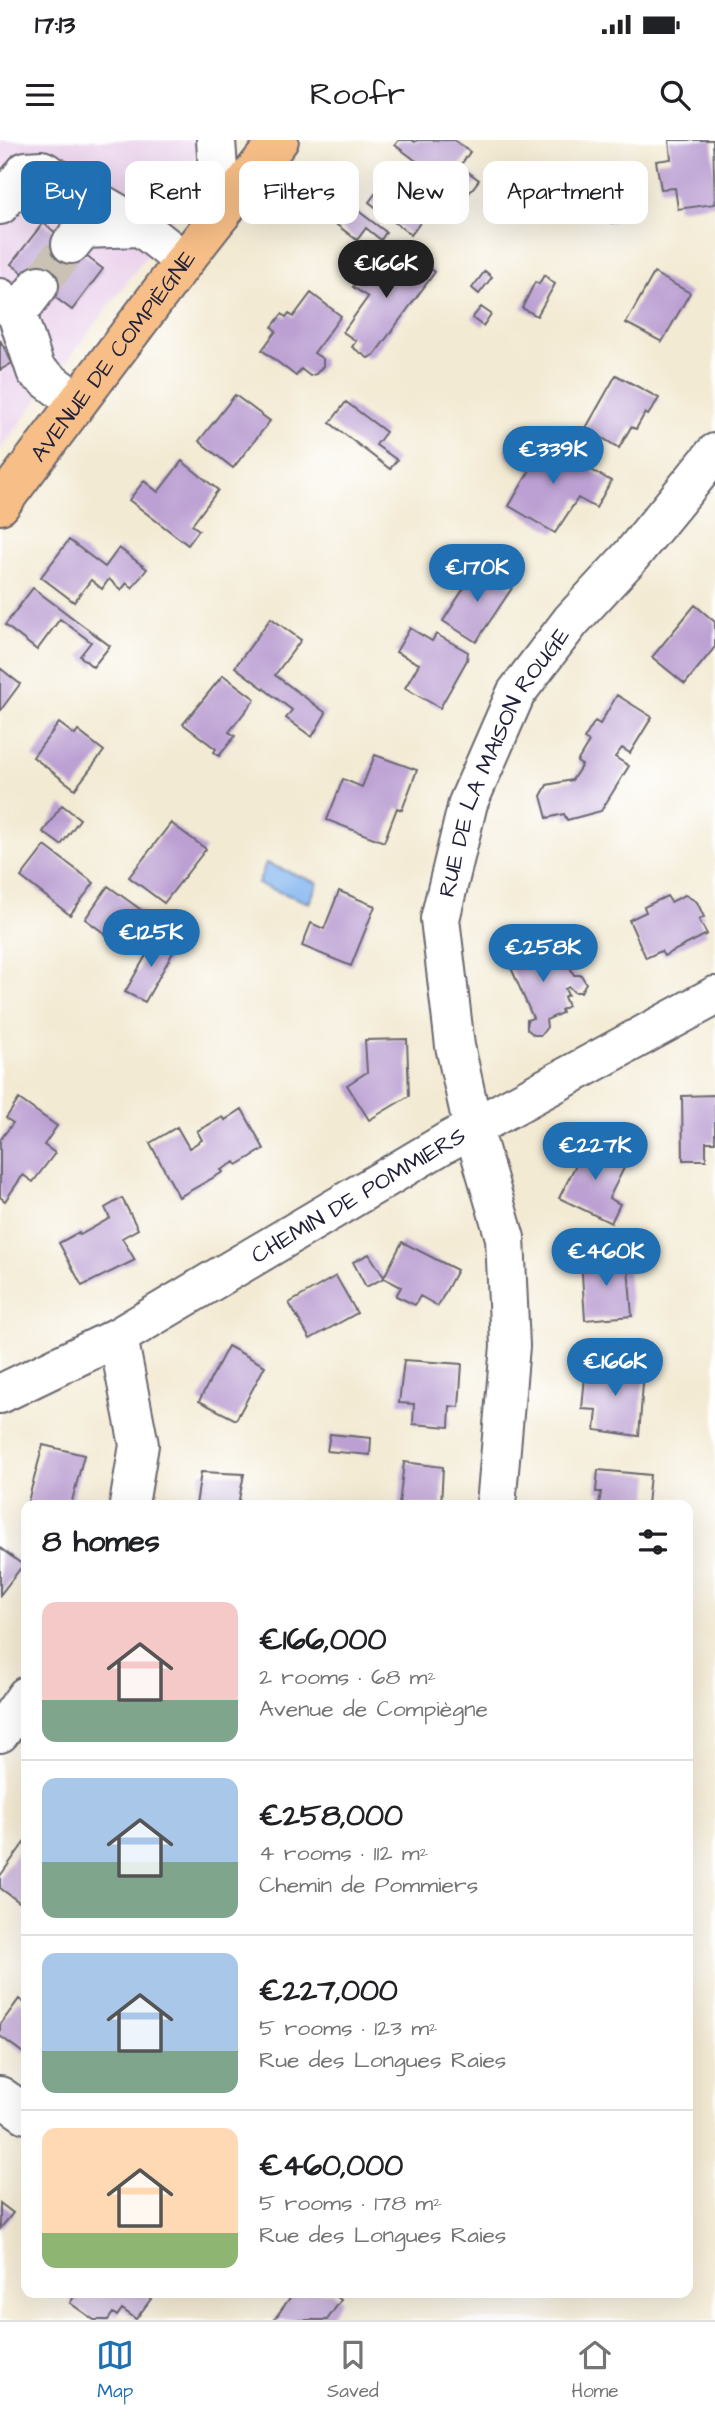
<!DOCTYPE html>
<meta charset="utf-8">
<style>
body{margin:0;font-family:"Architects Daughter",sans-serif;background:#f2f2f2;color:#202124;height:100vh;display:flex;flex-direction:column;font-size:26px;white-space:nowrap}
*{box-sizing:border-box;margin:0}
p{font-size:23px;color:#757577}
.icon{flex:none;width:38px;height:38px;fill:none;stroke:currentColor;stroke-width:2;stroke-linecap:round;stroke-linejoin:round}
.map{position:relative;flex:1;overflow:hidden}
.details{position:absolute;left:21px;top:1360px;width:672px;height:798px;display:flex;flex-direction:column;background:#fff;border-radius:14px;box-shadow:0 7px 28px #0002}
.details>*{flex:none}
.top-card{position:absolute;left:21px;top:21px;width:674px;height:63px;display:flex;gap:14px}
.price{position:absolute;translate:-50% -60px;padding:0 16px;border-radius:24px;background:#1f6fb2;color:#fff;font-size:23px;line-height:46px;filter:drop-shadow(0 2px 4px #0008)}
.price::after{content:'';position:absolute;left:50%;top:42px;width:21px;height:16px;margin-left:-10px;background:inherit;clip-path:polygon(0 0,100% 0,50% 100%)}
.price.active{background:#222;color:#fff}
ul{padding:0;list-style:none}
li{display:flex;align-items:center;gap:21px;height:175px;padding:0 21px}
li+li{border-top:2px solid #e0e0e0}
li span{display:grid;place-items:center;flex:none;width:196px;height:140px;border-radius:14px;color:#555}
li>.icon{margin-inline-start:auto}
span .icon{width:84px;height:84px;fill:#fffc;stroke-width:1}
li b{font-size:30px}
h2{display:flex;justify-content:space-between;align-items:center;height:84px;padding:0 21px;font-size:30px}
.chip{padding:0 24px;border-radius:14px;background:#fff;box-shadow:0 7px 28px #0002;font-size:24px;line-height:63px}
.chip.active{background:#1f6fb2;color:#fff}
.status{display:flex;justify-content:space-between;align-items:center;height:49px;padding:0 35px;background:#fff;direction:ltr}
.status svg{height:19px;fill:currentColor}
header{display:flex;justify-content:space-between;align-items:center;height:91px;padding:0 21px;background:#fff;font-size:32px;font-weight:600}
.menu{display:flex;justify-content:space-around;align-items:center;height:98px;border-top:2px solid #e0e0e0;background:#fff;font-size:19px;color:#757577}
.menu a{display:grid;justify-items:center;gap:4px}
.menu .active{color:#1f6fb2}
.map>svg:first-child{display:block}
</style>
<div class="status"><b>17:13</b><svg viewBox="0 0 49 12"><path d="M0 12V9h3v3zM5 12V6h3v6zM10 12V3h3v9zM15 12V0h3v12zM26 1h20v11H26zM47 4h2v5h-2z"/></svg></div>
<header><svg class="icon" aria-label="menu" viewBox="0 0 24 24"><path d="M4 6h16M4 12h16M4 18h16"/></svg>Roofr<svg class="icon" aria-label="search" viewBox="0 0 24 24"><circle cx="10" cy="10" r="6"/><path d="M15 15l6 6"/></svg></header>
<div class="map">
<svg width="715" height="2180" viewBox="0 0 715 2180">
<rect width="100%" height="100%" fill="#fff"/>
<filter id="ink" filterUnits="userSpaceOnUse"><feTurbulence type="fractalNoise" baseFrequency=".0143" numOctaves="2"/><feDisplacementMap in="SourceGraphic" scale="14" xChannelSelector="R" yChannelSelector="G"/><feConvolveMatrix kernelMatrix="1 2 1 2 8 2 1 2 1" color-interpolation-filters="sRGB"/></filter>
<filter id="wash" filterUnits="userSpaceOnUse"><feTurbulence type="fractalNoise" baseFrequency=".00686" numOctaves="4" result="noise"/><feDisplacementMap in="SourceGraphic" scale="28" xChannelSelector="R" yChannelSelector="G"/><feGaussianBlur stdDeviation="1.57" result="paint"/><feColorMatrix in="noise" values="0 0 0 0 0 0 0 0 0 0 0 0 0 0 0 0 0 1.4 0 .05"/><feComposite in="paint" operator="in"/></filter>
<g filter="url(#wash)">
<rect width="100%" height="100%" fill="#f3ead3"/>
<path fill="#ebd1ec" d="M0 0H234L0 310Z"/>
<path fill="#82b5ef" stroke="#526c95" stroke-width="2" d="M266 723 318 743 309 763 258 744Z"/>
<g id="blocks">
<path fill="#bca0d3" d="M399 0H412L415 2 417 0H454L470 12 460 26 479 40 457 69 439 55 447 44 395 5Z
M669 0H713L715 64 678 69 675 48 661 49 656 21 671 19Z
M391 33 433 65 411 95 369 62Z
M600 39 609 45 604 54 595 48Z
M328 48 386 92 381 100 366 88 357 100 313 67Z
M604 54 622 65 612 83 594 73Z
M43 83 103 129 72 170 11 124Z
M401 106 435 132 374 215 368 218 352 207 356 201 343 192 368 157 353 147 366 129 377 137Z
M485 131 492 137 479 154 472 148Z
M654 133 690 153 662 202 626 183Z
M544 135 555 144 537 176 522 168 535 142 539 144Z
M311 153 341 176 314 213 323 219V226L316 234 310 236 301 229 296 236 262 210 276 191 272 187 282 174 286 177 289 173 293 177Z
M481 167 491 174 483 186 472 178Z
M0 200 12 223 0 230Z
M616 235 659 258 648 275 645 273 636 289 631 287 619 308 586 288Z
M235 255 270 281 233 328 199 301Z
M346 262 386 292 376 305 397 320 390 329 330 283Z
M519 299 563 324 568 317 611 341 596 368 578 358 555 393 509 366 530 330 508 318 506 309 511 301Z
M182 321 218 350 192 385 199 390 188 405 129 360 144 341 158 352Z
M69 400 105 427 119 408 147 429 132 448 127 443 121 450 109 439 102 449 91 440 74 462 41 437Z
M478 426 512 448 476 502 443 481Z
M33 448 110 506 93 527 80 516 91 502 60 479 37 510 5 485Z
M695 465 715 482V507L685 544 652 517Z
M271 478 301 500 275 535 326 573 312 597 286 578 292 570 235 527Z
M410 488 432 501 436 494 468 512 467 520 440 568 405 548 419 524 396 512Z
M0 528 20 544 0 571Z
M223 535 255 559 229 592 235 596 219 616 214 612 216 609 183 584Z
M617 555 652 577 630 613 622 608 615 617 629 626 601 671 567 680 564 674 547 678 541 656 547 645 572 640 582 625 577 622 589 602 584 599 595 581 600 584Z
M59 583 75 595 78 591 104 611 75 649 33 617Z
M375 615 417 630 402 670 397 668 384 702 327 680 343 639 362 647Z
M62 665 80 679 61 705 43 692Z
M171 683 206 709 164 763 129 737Z
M45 706 94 743 70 775 21 737Z
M108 746 151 777 127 810 85 779Z
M339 751 375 766 351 826 302 806 311 783 324 789Z
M685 755 697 762 704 777 699 780 707 794 664 816 661 811 646 818 629 780 646 772 644 767 667 756 671 762Z
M157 796 176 807 145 862 125 852Z
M520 804 536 810 540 819 561 809 574 835H581L586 843 581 852H574L569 847 565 849 568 855 564 857 568 866 561 870 562 873 546 880 547 887 541 895H534L527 889V880L533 878 508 821 511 808Z
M407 899 409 956 369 980 347 945 367 932 365 900Z
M715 955V1002H706V1020H683L682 956Z
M19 959 57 986 44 1005 55 1013 33 1042 23 1035 5 1061 0 1057V1000L13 983 6 978Z
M242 969 264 1009 237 1025 235 1022 221 1030 223 1032 179 1057 150 1003 177 987 189 1008 202 1000 197 991 223 977 225 980Z
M588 1001 628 1020 609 1058 620 1064 611 1083 559 1058Z
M122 1058 138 1089 122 1098 135 1120 82 1146 59 1103 79 1092 80 1095 110 1078 105 1068Z
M402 1102 457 1130 438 1166 420 1156 415 1165 396 1156 401 1147 384 1138 366 1147 353 1122 369 1114 384 1137Z
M627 1115 632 1176 585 1180 581 1119Z
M336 1136 357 1173 310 1199 289 1163Z
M228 1206 265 1226 236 1280 199 1261Z
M404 1220 462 1224 459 1267 450 1266 449 1287 413 1284 414 1264 399 1263Z
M586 1225 644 1230 639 1296 595 1290 597 1270 582 1269Z
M330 1294 371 1298 370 1315 327 1311Z
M43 1305 84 1315 71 1365H27Z
M404 1322 443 1327 441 1365H399Z
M598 1330 650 1335 647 1365H599L601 1352H596Z
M201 1332 244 1334 238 1365H196Z
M0 1408 23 1425 0 1455Z
M26 1700V1767L0 1748V1736Z
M19 1859 26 1864V1915L0 1896V1885Z
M0 2063 13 2073 0 2089Z
M77 2152H142L151 2159 136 2179 122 2169 117 2176 113 2173 108 2180H94L70 2163Z
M294 2152H331L341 2160 327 2180H274Z"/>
</g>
</g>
<g filter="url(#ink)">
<use href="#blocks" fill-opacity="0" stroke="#6b6870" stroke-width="2"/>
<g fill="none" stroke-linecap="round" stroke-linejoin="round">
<path stroke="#c9c2b5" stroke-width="38" stroke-dasharray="38 19" stroke-linecap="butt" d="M39 145 71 104"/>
<g stroke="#6b6870" stroke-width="42">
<g id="minor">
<path d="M216 0 221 74"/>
<path d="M0 65 26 31 42 30 141 87 184 121"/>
<path d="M71 104 83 89 141 87"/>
<path d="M0 158 17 174 36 231 77 262"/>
<path d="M17 174 39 145"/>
<path d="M118 1197 139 1305 129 1365"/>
<path id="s1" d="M0 1254 118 1197 445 1003 715 856"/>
<path id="s2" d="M496 1365 510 1206 505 1098 473 988 455 906 440 779 468 663 516 553 571 481 630 417 715 313"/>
<path d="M0 1593 26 1556"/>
<path d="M0 1956 26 1974"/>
</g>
</g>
<g stroke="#6b6870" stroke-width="42">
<g id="major">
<path id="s3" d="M0 365 184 121 279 0"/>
</g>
</g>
<use href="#minor" stroke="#fff" stroke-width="38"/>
<use href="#major" stroke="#f7be87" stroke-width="38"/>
</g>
</g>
<g text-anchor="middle" stroke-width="7" stroke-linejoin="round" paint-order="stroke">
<g font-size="23" fill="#22223b" stroke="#fff">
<text dy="8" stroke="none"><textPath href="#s3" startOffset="187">AVENUE DE COMPIÈGNE</textPath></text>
<text dy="8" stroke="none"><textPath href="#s2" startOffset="765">RUE DE LA MAISON ROUGE</textPath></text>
<text dy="8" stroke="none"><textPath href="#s1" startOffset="410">CHEMIN DE POMMIERS</textPath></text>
</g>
</g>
</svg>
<b class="price active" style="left:386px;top:160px">€166K</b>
<b class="price" style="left:553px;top:346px">€339K</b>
<b class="price" style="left:477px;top:464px">€170K</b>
<b class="price" style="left:151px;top:829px">€125K</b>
<b class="price" style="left:543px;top:844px">€258K</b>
<b class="price" style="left:595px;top:1042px">€227K</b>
<b class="price" style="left:606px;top:1148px">€460K</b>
<b class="price" style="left:615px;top:1258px">€166K</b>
<div class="top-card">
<a class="chip active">Buy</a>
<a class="chip">Rent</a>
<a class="chip">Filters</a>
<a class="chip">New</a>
<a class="chip">Apartment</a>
</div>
<section class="details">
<h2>8 homes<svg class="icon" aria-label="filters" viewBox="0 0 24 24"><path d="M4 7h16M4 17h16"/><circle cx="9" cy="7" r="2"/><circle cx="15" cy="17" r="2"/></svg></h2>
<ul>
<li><span style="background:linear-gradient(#f6c9c9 70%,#7fa58c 0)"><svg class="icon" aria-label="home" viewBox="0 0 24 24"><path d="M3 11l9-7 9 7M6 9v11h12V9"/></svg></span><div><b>€166,000</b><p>2 rooms · 68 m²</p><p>Avenue de Compiègne</p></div></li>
<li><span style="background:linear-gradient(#a9c7e8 60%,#7fa58c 0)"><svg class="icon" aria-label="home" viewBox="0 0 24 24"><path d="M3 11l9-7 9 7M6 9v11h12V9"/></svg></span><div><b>€258,000</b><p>4 rooms · 112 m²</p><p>Chemin de Pommiers</p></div></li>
<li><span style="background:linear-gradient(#a9c7e8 70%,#7fa58c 0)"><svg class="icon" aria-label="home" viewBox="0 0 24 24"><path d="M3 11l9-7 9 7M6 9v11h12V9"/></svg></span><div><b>€227,000</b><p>5 rooms · 123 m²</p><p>Rue des Longues Raies</p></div></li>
<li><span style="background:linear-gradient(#ffd9b3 75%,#8fb573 0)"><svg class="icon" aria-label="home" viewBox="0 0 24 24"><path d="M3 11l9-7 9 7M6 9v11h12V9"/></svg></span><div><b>€460,000</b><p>5 rooms · 178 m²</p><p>Rue des Longues Raies</p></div></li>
</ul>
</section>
</div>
<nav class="menu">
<a class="active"><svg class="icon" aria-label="map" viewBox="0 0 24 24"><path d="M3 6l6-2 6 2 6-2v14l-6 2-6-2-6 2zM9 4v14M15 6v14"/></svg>Map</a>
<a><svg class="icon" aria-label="saved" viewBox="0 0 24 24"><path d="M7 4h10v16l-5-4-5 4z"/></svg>Saved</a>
<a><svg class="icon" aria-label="home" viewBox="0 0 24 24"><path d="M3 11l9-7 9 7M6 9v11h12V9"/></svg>Home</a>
</nav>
